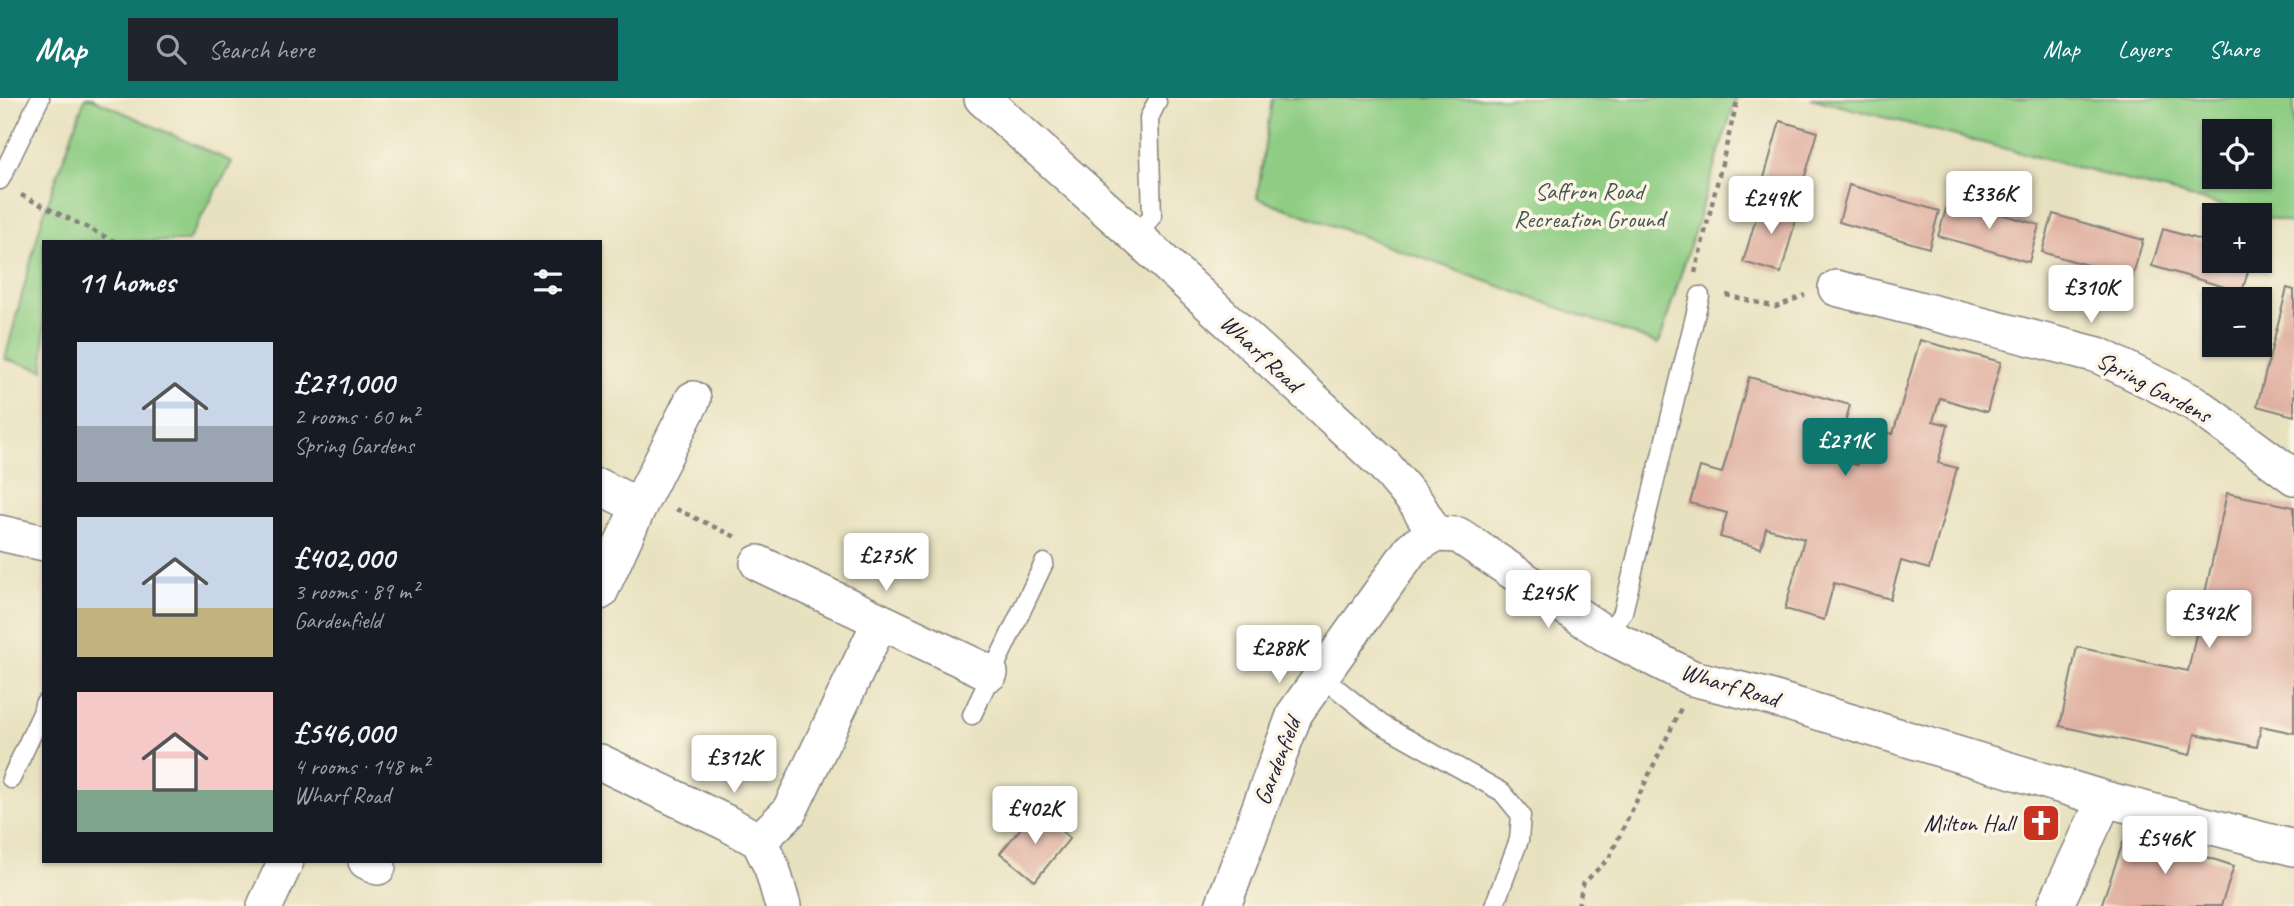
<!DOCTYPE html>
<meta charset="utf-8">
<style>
body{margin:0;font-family:Caveat,sans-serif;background:#20242c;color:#f1f3f6;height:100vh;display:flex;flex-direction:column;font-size:26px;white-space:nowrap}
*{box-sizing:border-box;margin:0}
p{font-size:23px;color:#9ea1a6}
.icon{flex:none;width:38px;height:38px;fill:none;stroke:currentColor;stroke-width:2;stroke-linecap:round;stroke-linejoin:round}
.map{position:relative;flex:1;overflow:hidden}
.drawer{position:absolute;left:42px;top:142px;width:560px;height:623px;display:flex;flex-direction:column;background:#171b24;border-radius:0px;box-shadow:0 2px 5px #0004}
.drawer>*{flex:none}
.controls{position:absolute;left:2202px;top:21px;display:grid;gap:14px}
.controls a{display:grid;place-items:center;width:70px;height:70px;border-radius:0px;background:#171b24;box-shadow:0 2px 5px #0004;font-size:35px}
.price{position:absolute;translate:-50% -60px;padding:0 16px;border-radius:7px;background:#fff;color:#222;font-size:23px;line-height:46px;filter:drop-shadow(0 2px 4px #0008)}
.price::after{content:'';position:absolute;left:50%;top:42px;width:21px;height:16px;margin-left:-10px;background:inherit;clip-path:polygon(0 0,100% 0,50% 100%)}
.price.active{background:#0f766e;color:#fff}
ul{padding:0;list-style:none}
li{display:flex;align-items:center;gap:21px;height:175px;padding:0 35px}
li span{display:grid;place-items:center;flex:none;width:196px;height:140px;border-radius:0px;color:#555}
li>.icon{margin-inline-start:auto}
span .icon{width:84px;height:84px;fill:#fffc;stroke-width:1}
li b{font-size:30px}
h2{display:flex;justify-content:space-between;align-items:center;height:84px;padding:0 35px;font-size:30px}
header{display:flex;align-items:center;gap:42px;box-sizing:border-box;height:98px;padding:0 35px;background:#0f766e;color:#fff}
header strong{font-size:33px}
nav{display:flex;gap:38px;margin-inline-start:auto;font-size:24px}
.search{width:490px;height:63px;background:#20242c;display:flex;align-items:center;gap:18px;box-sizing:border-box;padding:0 24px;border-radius:0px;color:#9ea1a6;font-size:26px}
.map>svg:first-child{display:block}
</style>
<header>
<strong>Map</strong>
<div class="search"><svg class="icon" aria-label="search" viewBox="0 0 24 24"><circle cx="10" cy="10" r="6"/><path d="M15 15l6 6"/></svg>Search here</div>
<nav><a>Map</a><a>Layers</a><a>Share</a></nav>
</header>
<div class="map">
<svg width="2294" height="808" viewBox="0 0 2294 808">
<rect width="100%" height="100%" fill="#fcf5e5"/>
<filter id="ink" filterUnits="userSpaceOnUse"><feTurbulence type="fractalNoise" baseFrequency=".0143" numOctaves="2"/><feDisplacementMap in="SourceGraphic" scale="14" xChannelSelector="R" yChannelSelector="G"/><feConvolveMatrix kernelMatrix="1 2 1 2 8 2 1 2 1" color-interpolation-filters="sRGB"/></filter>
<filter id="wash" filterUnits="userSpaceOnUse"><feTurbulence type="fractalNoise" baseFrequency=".00686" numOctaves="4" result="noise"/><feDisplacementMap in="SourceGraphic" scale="28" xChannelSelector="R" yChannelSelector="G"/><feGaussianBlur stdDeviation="1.57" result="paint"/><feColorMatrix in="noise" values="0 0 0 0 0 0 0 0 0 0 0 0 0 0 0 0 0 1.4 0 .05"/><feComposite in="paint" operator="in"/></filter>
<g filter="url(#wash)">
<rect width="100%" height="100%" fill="#e8e1bf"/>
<path fill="#8fcd84" stroke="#587860" stroke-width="2" fill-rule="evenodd" d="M85 0H92L232 64 188 143 44 144V272L5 261 42 121Z
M1272 0H1736L1659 246 1257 100Z
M1810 0H2294V126L2259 117ZM2259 33V79H2214V33Z"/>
<g id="blocks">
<path fill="#e0b0a1" d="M1780 23 1818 34 1799 98 1762 87Z
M1849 87 1939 113 1929 150 1839 124Z
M1762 100 1799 111 1781 175 1743 164Z
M1949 101 2039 127 2029 164 1938 138Z
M2053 116 2143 142 2132 180 2042 154Z
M2163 131 2214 146V163H2251L2242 194 2152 168Z
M2287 190 2294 192V318L2257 308Z
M1920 242 2001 264 1987 314 1940 300 1933 323 1948 327 1938 365 1957 370 1929 471 1901 463 1890 501 1834 485 1824 522 1785 511 1804 441 1766 430 1761 450 1720 439 1727 415 1690 405 1700 369 1722 375 1749 279 1850 307 1835 361 1857 367 1867 329 1893 336Z
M2227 395 2294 409V635L2261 628 2257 649 2195 636 2190 657 2060 628 2077 549 2188 573Z
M1036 712 1070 740 1035 783 1000 755Z
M2127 733 2234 768 2221 808H2101Z"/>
</g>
</g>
<g filter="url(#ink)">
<use href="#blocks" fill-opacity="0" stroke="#85827d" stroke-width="2"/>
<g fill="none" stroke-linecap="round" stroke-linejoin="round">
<g stroke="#85827d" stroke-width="21">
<path id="lane" d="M0 82 40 0
M1137 139 1152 118 1149 20 1157 4
M1607 537 1623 514 1700 198
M1320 577 1381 626 1502 694 1521 717 1519 742 1494 808
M972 617 1044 465
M11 681 42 615 44 606"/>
</g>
<g stroke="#85827d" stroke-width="38">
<path id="street" d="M982 0 1137 139 1384 367 1417 406 1435 436 1458 437 1607 537 1692 580 1762 597 2105 701 2294 750
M1836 190 2098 257 2194 305 2294 379
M600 389 639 408
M0 435 44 445
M758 465 990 575
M600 494 639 408 693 301
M600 664 727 725 759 743 772 770 783 808
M759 743 789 714 880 524
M366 763 378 769
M265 808 286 763
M1223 808 1295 615 1412 450 1435 436
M2055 808 2105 701"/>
</g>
<path stroke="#85827d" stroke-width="4.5" stroke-dasharray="5 5" stroke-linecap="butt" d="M21 97 116 144
M1695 175 1738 0
M1726 197 1776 209 1805 197
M676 411 738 440
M1578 808 1583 786 1609 760 1681 610"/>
<use href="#lane" stroke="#fff" stroke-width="18"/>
<use href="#street" stroke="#fff" stroke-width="35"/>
</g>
</g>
<defs>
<g id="church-square" transform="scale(2.0125)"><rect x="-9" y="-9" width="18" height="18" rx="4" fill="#c8321e" stroke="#fcf5e5"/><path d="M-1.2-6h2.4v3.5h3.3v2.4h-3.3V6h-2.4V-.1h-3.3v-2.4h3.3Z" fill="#fff"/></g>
</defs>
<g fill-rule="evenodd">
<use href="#church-square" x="2041" y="725"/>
</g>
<g text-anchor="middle" stroke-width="7" stroke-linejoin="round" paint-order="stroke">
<g font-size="24" fill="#435551" stroke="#fcf5e5">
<text x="1589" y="101">Saffron Road<tspan x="1589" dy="28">Recreation Ground</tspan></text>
</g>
<g font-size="24" fill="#22223b" stroke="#fcf5e5">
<text transform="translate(1261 255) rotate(43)" y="8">Wharf Road</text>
<text transform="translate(2154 289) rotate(28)" y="8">Spring Gardens</text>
<text transform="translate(1730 587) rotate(17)" y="8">Wharf Road</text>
<text transform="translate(1277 663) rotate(-69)" y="8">Gardenfield</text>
</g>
<g font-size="24" fill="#22223b" stroke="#fcf5e5" text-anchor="end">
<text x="2014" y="733">Milton Hall</text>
</g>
</g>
</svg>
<div class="controls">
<a><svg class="icon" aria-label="locate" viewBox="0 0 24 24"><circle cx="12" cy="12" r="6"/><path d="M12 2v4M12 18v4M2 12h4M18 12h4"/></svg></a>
<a>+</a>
<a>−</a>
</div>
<b class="price" style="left:1989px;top:133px">£336K</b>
<b class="price" style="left:1771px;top:138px">£249K</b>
<b class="price" style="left:2091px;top:227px">£310K</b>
<b class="price active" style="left:1845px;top:380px">£271K</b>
<b class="price" style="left:886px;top:495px">£275K</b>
<b class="price" style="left:1548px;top:532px">£245K</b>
<b class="price" style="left:2209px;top:552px">£342K</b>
<b class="price" style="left:1279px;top:587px">£288K</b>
<b class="price" style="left:734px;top:697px">£312K</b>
<b class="price" style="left:1035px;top:748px">£402K</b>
<b class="price" style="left:2165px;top:778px">£546K</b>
<section class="drawer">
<h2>11 homes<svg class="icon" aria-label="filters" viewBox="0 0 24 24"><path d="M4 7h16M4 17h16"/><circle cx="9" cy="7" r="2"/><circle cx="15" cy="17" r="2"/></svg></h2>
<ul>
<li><span style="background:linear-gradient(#c9d6e8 60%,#9aa5b1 0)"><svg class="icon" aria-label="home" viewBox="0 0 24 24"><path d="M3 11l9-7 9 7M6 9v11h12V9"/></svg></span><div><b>£271,000</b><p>2 rooms · 60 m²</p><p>Spring Gardens</p></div></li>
<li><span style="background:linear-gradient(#c9d6e8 65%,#c2b280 0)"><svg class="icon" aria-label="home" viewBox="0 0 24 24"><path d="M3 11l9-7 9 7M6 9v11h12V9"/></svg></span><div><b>£402,000</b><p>3 rooms · 89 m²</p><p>Gardenfield</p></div></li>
<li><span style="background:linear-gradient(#f6c9c9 70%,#7fa58c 0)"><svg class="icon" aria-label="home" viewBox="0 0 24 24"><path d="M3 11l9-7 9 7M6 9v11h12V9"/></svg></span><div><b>£546,000</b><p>4 rooms · 148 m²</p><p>Wharf Road</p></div></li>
</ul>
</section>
</div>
